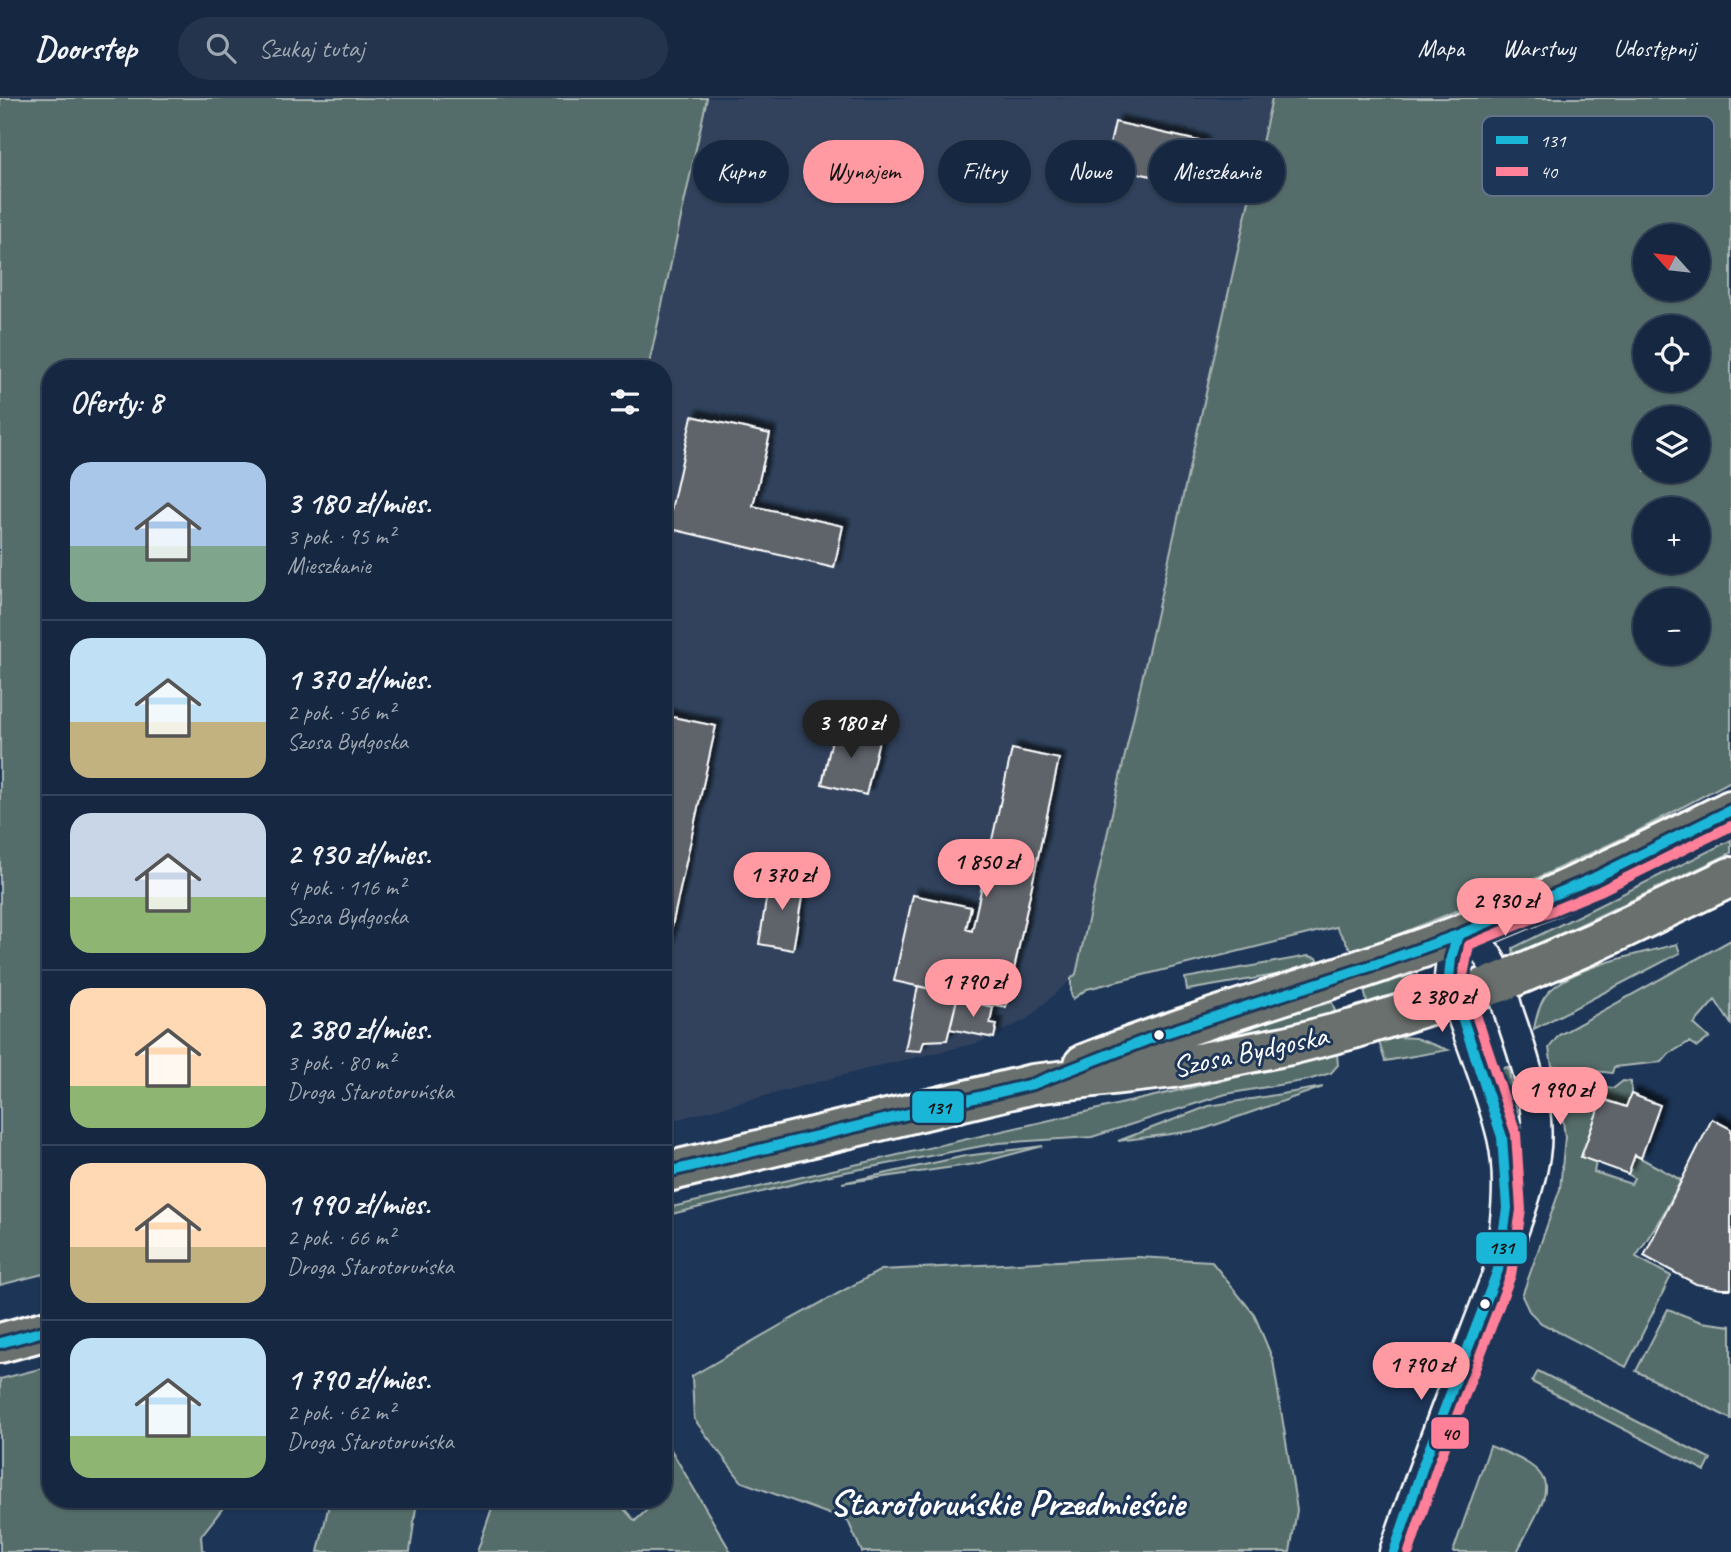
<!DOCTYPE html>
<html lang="pl">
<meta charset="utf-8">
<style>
body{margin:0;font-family:Caveat,sans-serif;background:#23344c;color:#f1f3f6;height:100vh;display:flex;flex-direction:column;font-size:26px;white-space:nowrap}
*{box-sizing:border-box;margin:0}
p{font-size:23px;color:#9ea6b1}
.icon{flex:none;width:38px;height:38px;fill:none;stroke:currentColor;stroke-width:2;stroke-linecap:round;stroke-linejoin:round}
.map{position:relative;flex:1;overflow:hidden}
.sheet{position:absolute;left:42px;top:262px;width:630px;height:1148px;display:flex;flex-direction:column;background:#162841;border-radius:28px;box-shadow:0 2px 5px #0004,0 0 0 2px #35445a}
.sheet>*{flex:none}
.guide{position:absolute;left:693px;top:42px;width:665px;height:63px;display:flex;gap:14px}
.needle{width:46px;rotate:297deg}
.fabs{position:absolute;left:1633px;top:126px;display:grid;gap:14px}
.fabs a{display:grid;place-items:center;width:77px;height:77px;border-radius:50%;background:#162841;box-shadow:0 2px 5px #0004,0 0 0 2px #35445a;font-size:35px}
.price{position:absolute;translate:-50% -60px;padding:0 16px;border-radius:24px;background:#ff9aa2;color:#111;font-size:23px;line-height:46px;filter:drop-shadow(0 2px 4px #0008)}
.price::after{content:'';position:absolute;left:50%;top:42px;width:21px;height:16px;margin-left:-10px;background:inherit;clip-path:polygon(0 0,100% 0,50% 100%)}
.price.current{background:#222;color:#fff}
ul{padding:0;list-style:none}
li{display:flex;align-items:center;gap:21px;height:175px;padding:0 28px}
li+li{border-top:2px solid #35445a}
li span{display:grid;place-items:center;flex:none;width:196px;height:140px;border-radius:21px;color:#555}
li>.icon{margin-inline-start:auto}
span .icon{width:84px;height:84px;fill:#fffc;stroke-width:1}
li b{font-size:30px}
h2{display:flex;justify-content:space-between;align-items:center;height:84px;padding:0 28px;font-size:30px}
.chip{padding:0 24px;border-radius:32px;background:#162841;box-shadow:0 2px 5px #0004,0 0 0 2px #35445a;font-size:24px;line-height:63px}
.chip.current{background:#ff9aa2;color:#111}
header{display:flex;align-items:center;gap:42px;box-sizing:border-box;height:98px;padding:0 35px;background:#162841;border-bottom:2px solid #35445a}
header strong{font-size:33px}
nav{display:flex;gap:38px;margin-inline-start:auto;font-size:24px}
.search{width:490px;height:63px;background:#23344c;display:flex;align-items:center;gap:18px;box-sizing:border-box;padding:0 24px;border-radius:38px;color:#9ea6b1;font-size:26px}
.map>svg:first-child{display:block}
</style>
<header>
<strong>Doorstep</strong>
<div class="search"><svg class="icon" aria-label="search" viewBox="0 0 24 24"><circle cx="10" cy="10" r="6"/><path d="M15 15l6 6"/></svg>Szukaj tutaj</div>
<nav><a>Mapa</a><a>Warstwy</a><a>Udostępnij</a></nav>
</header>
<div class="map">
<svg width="1731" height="1454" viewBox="0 0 1731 1454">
<defs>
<filter id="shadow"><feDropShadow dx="6" dy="-6" stdDeviation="2" flood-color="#0009"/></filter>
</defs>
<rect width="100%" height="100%" fill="#1d3557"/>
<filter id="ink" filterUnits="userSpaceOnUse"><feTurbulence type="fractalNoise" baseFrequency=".0143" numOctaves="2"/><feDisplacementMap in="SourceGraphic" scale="14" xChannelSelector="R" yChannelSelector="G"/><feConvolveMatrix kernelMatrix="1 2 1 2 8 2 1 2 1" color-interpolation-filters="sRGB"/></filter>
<g filter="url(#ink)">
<path fill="#30435d" d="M704 0H1272L1076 877 1027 921 978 945 878 968 663 1025V271H646Z"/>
<path fill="#546d6a" stroke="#aab6b4" stroke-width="2" fill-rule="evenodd" d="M0 0H707L648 271H51V1174L0 1187Z
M1272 0H1731V683L1636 734 1533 782 1362 851 1352 853 1336 829 1087 891 1073 901 1071 896V881L1076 876ZM1645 138H1698V191H1645ZM1645 229H1698V282H1645ZM1645 320H1698V373H1645ZM1645 411H1698V464H1645ZM1645 502H1698V555H1645Z
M1731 742V755L1514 858 1513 850Z
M1731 842V926L1715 902 1694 926 1709 940 1697 949 1689 944 1669 956 1662 964 1614 969 1612 975 1552 968 1549 950 1559 937Z
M1677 846 1680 855 1534 931C1536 920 1538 910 1544 900 1564 869 1641 856 1677 846Z
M1308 858 1316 860 1321 865 1294 874 1187 892 1185 880Z
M1411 877 1433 886 1368 908 1364 892Z
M1332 904 1336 916 1150 959 1152 951Z
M1397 939 1415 940 1448 952 1385 963 1379 944Z
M1337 956 1338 967 1331 975 1308 982 1226 996 1092 1039 998 1045 835 1076 672 1116 663 1113V1111Z
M1508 969 1526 1058 1519 1065 1495 972Z
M1623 983 1631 984V996L1626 1009 1602 1001 1581 1059 1596 1064 1594 1074 1631 1086 1634 1080 1628 1076 1635 1057 1681 1082 1665 1113 1636 1159 1671 1178 1626 1269 1541 1225 1529 1213 1522 1198 1560 1091 1565 1039 1558 984 1614 990Z
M1323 989 1201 1032 1118 1043 1209 1008Z
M1043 1048 975 1066 842 1085 965 1058Z
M1137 1159 1211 1163 1254 1216 1273 1262 1297 1412 1290 1454H862L848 1423 742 1384 694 1321 692 1278 791 1221 881 1172Z
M1668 1211 1701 1224 1731 1228V1321L1636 1273Z
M51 1268V1402H229L201 1438 202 1450 205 1454H0V1281Z
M1538 1273 1711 1361 1705 1373 1532 1284Z
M663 1338 731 1454H477L492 1410 499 1402H539L560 1408 564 1402H579L585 1408 589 1402H616L635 1423 649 1410 644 1402H663Z
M1490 1348C1569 1378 1549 1391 1517 1454H1453Z
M330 1402H417L410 1454H318Z"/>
<path fill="#5e646a" stroke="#fff" stroke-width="2" filter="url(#shadow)" d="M1115 24 1203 44 1193 87 1105 68Z
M692 318 770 336 753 408 843 428 834 470 667 430Z
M663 617 716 628 663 869Z
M835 628 880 638 866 697 822 686Z
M1012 651 1059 661 1006 909 964 900 968 883 955 881 953 896 894 883 913 797 971 809 966 831 972 833Z
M770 777 805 782 793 852 759 846Z
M918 888 953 896 957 901 947 942 924 943 921 953 905 952Z
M957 901 993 909 990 925 997 926 994 940 950 931Z
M1631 996 1660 1007 1641 1060 1635 1057 1628 1076 1581 1059 1602 1001 1626 1009Z
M1712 1021 1731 1031V1191H1721L1696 1186 1644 1158Z"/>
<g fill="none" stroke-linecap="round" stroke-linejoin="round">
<g stroke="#fff" stroke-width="33">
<path id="street" d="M1394 1454C1423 1368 1456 1284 1488 1200 1505 1154 1527 1106 1535 1058 1542 1012 1525 961 1510 918 1504 900 1496 862 1481 850 1475 845 1466 841 1458 837L1451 860 1449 880C1465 933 1489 985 1502 1039 1512 1083 1505 1128 1498 1172"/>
</g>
<g stroke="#fff" stroke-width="44">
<path id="primary" d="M1084 966C1206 918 1333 884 1456 838 1550 802 1640 757 1731 712
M663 1075 1033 986 1173 970 1290 947 1353 931 1499 885 1595 844 1731 779
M0 1245 51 1231"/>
</g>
<use href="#street" stroke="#1d3557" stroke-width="28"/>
<use href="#primary" stroke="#6a706d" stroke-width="38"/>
<g stroke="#1d3557" stroke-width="16">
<path id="bus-1" d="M663 1075 1033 986 1162 936 1386 863 1458 837 1594 780 1731 712
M0 1245 51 1231
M1394 1454 1425 1362 1498 1172 1507 1110 1502 1039 1449 880 1451 860 1458 837"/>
</g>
<g stroke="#1d3557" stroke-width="16">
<path id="bus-2" d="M1409 1454 1438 1367 1511 1177 1521 1112 1516 1036 1463 878 1469 847 1600 793 1731 728"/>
</g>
<use href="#bus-1" stroke="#1ab6d8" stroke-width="10"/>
<use href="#bus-2" stroke="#ff8098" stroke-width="10"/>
</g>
</g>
<g fill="#fff" stroke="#1d3557" stroke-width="2.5">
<circle cx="1159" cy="937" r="6"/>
<circle cx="1485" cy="1206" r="6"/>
</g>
<g text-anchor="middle" stroke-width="6" stroke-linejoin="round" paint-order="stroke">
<g font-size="30" fill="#fff" stroke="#1d3557">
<text transform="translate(1250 953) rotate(-12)" y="10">Szosa Bydgoska</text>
</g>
<g font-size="37" font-weight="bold" fill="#fff" stroke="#1d3557">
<text x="1007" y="1417">Starotoruńskie Przedmieście</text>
</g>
</g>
<rect x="1482" y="18" width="232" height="80" rx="10" fill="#1d3557" stroke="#617289" stroke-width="2"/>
<rect x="1496" y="38" width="32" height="8" fill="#1ab6d8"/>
<rect x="1496" y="69" width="32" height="9" fill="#ff8098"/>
<g font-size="19" fill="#fff">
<text x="1540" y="49">131</text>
<text x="1540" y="80">40</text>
</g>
<g stroke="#1d3557" stroke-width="2.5">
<rect x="911" y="992" width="54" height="34" rx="7" fill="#1ab6d8"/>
<rect x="1475" y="1133" width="53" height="34" rx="7" fill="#1ab6d8"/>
<rect x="1430" y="1318" width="40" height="34" rx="7" fill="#ff8098"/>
</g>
<g font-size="19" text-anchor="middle" font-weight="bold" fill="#111">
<text x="938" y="1016">131</text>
<text x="1501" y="1156">131</text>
<text x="1450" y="1342">40</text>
</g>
</svg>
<div class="fabs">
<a><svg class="needle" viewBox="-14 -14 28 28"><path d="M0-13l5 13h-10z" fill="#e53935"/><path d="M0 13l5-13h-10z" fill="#9ea6b1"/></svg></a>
<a><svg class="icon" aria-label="locate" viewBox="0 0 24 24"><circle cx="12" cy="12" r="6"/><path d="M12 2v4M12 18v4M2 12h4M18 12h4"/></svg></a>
<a><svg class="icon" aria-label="layers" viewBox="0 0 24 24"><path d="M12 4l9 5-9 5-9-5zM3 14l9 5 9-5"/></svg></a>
<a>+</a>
<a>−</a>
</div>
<b class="price current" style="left:851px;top:662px">3 180 zł</b>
<b class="price" style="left:986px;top:801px">1 850 zł</b>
<b class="price" style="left:782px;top:814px">1 370 zł</b>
<b class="price" style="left:1505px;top:840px">2 930 zł</b>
<b class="price" style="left:973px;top:921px">1 790 zł</b>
<b class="price" style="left:1442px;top:936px">2 380 zł</b>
<b class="price" style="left:1560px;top:1029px">1 990 zł</b>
<b class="price" style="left:1421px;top:1304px">1 790 zł</b>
<div class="guide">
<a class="chip">Kupno</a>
<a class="chip current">Wynajem</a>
<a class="chip">Filtry</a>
<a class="chip">Nowe</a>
<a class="chip">Mieszkanie</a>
</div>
<section class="sheet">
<h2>Oferty: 8<svg class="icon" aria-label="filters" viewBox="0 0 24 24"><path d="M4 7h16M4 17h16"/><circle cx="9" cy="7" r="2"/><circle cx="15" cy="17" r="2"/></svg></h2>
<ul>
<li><span style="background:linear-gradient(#a9c7e8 60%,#7fa58c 0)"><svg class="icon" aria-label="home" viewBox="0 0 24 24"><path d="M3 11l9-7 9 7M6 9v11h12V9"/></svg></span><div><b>3 180 zł/mies.</b><p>3 pok. · 95 m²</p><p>Mieszkanie</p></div></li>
<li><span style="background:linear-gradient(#bfe0f5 60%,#c2b280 0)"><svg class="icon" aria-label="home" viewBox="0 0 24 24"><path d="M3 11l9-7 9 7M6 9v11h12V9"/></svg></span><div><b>1 370 zł/mies.</b><p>2 pok. · 56 m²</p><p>Szosa Bydgoska</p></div></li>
<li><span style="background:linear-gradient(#c9d6e8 60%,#8fb573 0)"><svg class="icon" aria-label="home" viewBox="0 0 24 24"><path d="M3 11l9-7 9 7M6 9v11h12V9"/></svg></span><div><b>2 930 zł/mies.</b><p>4 pok. · 116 m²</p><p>Szosa Bydgoska</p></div></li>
<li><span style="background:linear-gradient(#ffd9b3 70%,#8fb573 0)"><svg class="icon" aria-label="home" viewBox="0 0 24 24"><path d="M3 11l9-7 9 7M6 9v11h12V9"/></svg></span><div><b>2 380 zł/mies.</b><p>3 pok. · 80 m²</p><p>Droga Starotoruńska</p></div></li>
<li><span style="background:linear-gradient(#ffd9b3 60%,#c2b280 0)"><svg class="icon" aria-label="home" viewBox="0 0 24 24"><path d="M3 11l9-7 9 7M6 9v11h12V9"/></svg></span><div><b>1 990 zł/mies.</b><p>2 pok. · 66 m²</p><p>Droga Starotoruńska</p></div></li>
<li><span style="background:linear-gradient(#bfe0f5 70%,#8fb573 0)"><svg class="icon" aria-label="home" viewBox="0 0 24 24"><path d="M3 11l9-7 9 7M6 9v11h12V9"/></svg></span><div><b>1 790 zł/mies.</b><p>2 pok. · 62 m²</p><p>Droga Starotoruńska</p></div></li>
</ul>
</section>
</div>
